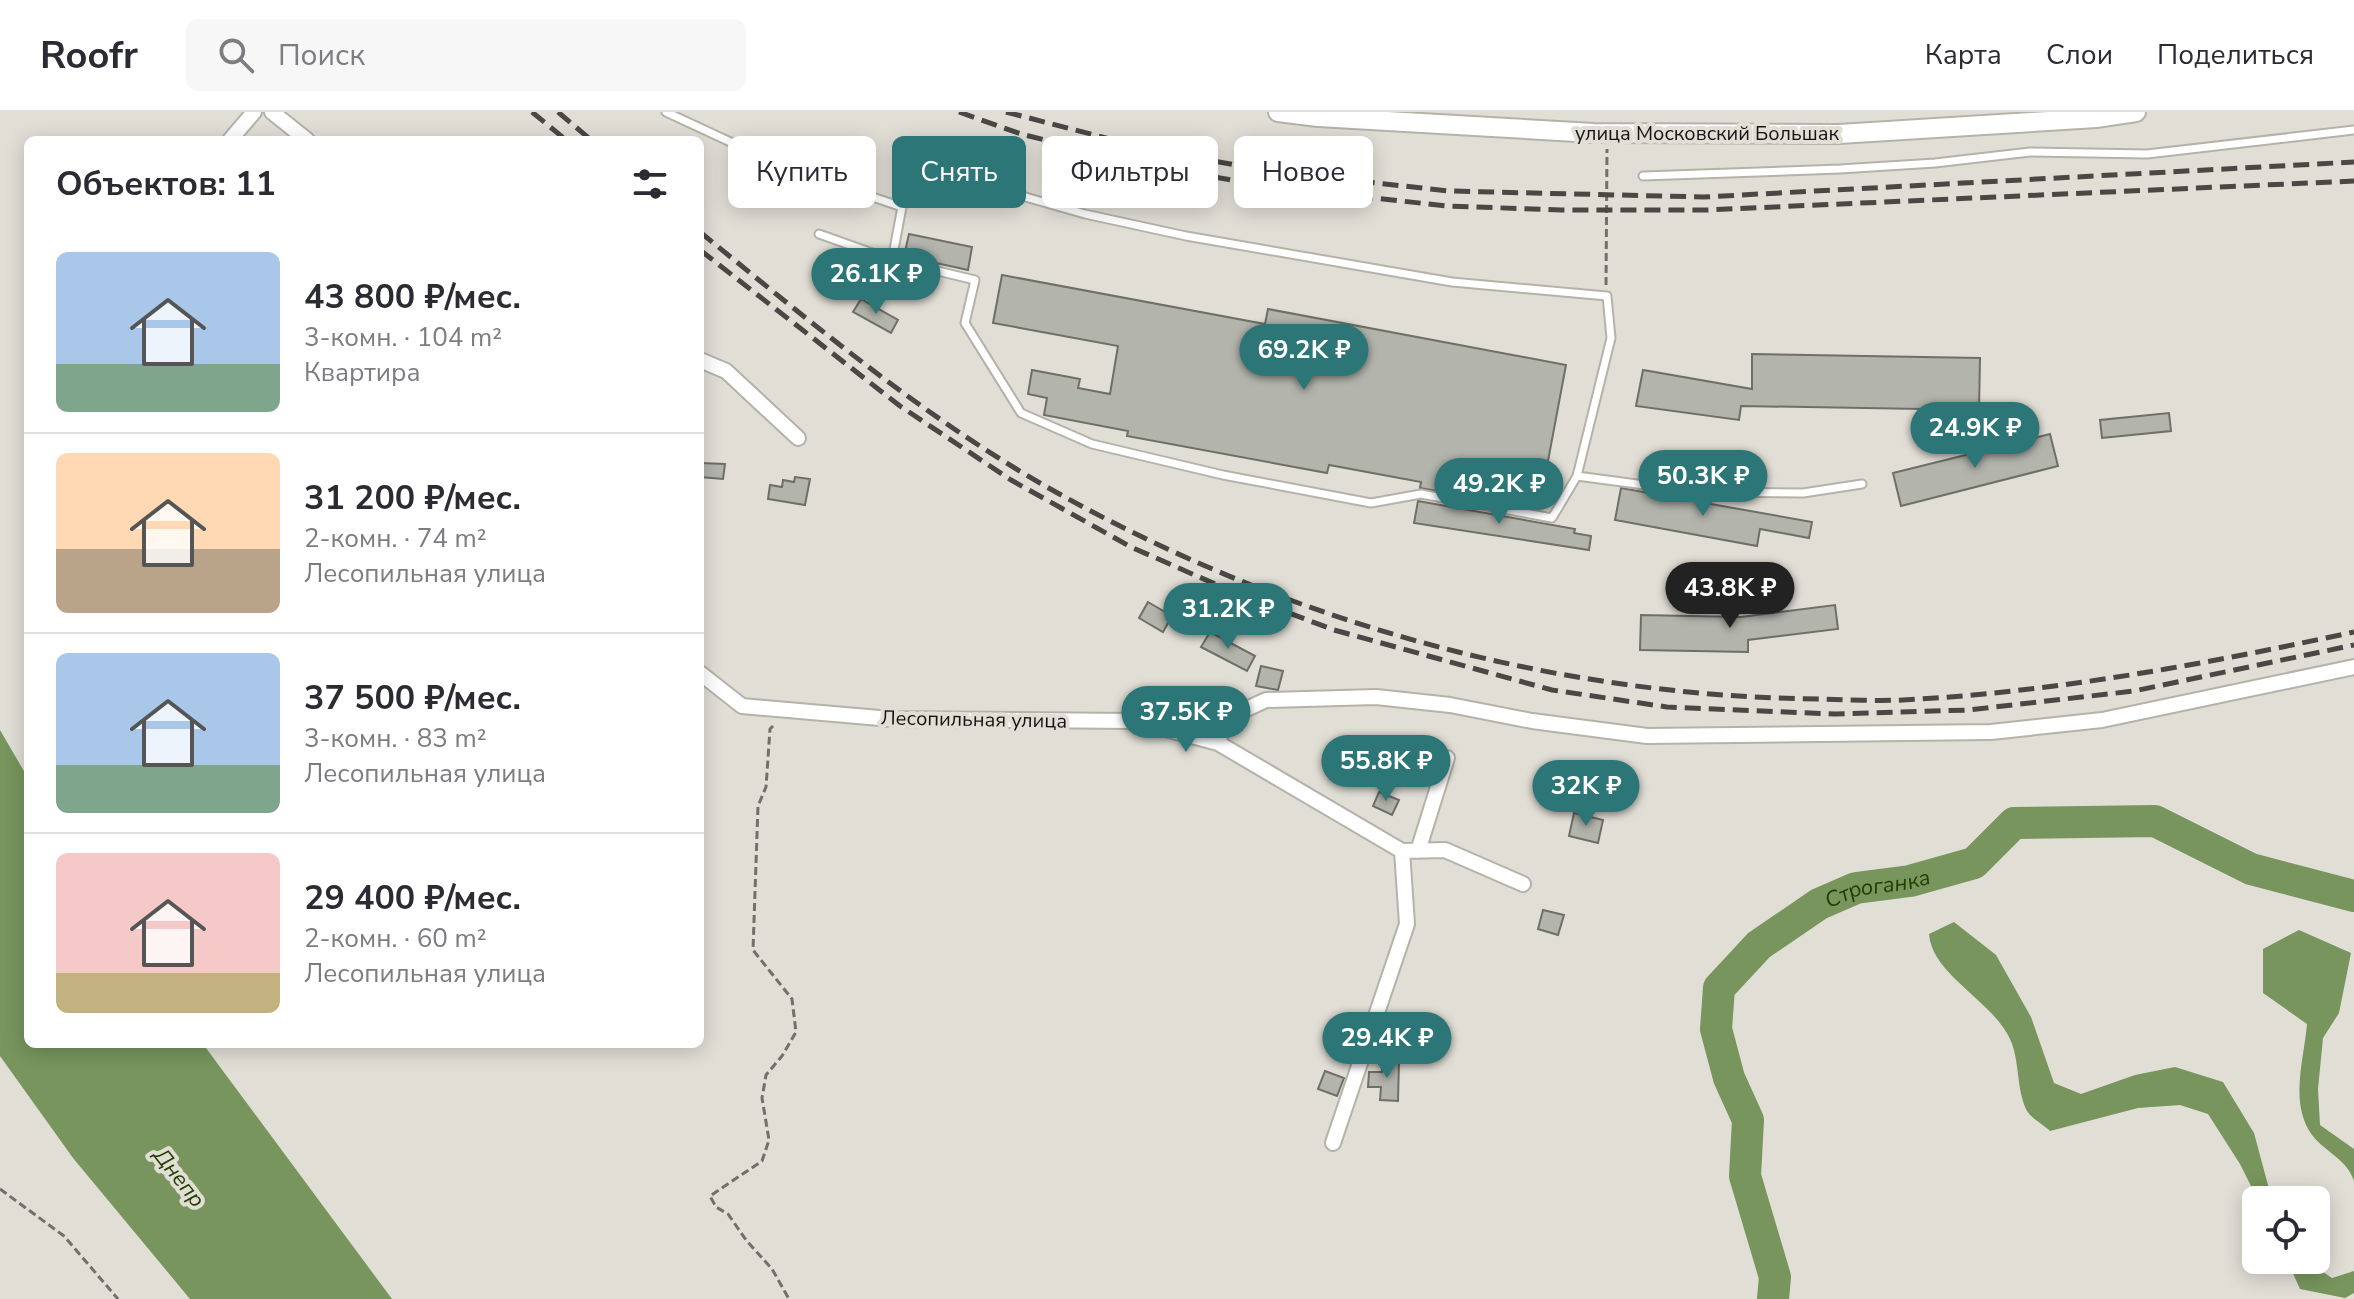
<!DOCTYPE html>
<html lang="ru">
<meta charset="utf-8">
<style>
body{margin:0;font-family:"Nunito Sans",sans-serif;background:#f7f7f7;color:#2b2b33;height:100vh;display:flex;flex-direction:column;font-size:30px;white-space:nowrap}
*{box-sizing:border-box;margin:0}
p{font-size:26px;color:#7c7c81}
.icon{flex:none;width:44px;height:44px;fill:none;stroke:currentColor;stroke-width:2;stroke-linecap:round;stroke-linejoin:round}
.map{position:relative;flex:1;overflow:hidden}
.panel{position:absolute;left:24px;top:24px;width:680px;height:912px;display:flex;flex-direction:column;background:#fff;border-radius:12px;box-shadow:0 4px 20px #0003}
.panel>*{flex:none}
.hud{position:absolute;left:728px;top:24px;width:760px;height:72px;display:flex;gap:16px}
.fabs{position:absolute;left:2242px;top:1074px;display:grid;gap:16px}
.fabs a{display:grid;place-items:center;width:88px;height:88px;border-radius:12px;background:#fff;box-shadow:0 4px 20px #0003;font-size:40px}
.price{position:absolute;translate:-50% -68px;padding:0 18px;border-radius:28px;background:#2c7677;color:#fff;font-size:26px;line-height:52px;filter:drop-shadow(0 2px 4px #0008)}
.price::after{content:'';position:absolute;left:50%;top:48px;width:24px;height:18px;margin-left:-12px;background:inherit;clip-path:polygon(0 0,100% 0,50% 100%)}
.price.on{background:#222;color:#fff}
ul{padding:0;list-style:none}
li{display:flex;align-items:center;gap:24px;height:200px;padding:0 32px}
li+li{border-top:2px solid #e1e1e2}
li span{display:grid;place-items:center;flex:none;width:224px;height:160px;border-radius:12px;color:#555}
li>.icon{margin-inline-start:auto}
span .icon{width:96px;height:96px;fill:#fffc;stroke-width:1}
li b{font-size:34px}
h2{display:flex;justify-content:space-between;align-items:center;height:96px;padding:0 32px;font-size:34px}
.pill{padding:0 28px;border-radius:12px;background:#fff;box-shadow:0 4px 20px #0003;font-size:28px;line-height:72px}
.pill.on{background:#2c7677;color:#fff}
header{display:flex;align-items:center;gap:48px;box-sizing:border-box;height:112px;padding:0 40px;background:#fff;border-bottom:2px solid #e1e1e2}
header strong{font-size:38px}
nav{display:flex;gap:44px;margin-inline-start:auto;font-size:28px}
.search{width:560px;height:72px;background:#f7f7f7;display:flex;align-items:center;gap:20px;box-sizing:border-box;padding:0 28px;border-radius:12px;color:#7c7c81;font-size:30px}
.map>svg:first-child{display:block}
</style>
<header>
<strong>Roofr</strong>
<div class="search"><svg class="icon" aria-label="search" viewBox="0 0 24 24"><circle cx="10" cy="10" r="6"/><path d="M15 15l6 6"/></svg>Поиск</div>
<nav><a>Карта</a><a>Слои</a><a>Поделиться</a></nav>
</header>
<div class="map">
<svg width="2354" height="1187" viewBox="0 0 2354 1187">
<rect width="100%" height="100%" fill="#e1ded6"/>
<path fill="#77955d" d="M0 618 28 666V932H203L392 1187H190L73 1046 0 944Z
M1954 810 1996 843 2031 905 2054 971 2081 982 2135 963 2175 955 2223 970 2254 1021 2272 1088H2258L2240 1052 2208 1002 2180 993 2138 996 2050 1019C2044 1013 2031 1006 2027 999 2016 978 2020 948 2010 927 1992 888 1932 863 1929 822Z
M2299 818 2351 841 2339 901 2323 926 2318 977 2320 1013 2354 1037V1069C2347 1047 2325 1040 2312 1023 2289 991 2304 948 2307 912L2263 881V837Z
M2287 1148H2305L2332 1166 2354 1159V1181L2345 1186 2300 1177Z"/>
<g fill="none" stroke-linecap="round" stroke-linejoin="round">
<path stroke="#77955d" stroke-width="32" id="s1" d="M1773 1187 1775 1165 1745 1064 1748 1008 1729 966 1716 917 1719 876 1759 833 1819 792 1856 776 1910 769 1974 751 2014 711 2155 709 2251 757 2354 784"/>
</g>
<path fill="#b3b4ac" stroke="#6e6f67" stroke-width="2" d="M909 122 972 135 968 158 904 144Z
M1002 163 1265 212 1268 197 1566 253 1539 397 1420 376 1421 370 1329 353 1327 361 1127 324 1128 319 1044 303 1047 286 1028 282 1032 258 1080 267 1078 276 1110 282 1118 234 993 211Z
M861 187 898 208 891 221 853 200Z
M1752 242 1980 246 1979 298 1741 294 1739 308 1636 294 1643 258 1752 277Z
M2169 301 2171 319 2102 326 2100 308Z
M2050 322 2058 354 1901 394 1893 361Z
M700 351 725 352 723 367 700 365Z
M795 365 810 367 805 393 768 387 770 373 782 375 783 368 794 370Z
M1621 376 1812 410 1809 426 1760 417 1757 434 1615 408Z
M1418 389 1575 417 1574 421 1591 424 1589 438 1414 411Z
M1148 490 1172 504 1163 520 1139 506Z
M1835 493 1838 517 1748 528V540L1640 538 1641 503 1741 505Z
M1210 520 1255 544 1247 559 1201 535Z
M1261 554 1283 559 1278 578 1256 574Z
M1379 680 1399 688 1392 703 1373 694Z
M1574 701 1603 708 1598 731 1569 724Z
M1543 798 1564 803 1558 823 1538 817Z
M1382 947 1399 948 1398 989 1380 988 1381 975H1368L1369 960H1382Z
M1325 959 1344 966 1337 984 1318 977Z"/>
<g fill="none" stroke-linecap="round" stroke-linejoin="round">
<g stroke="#b5b2aa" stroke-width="11">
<path id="service" d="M666 0 782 54 902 95 918 60 959 66 1085 102 1186 124 1452 170 1607 184 1611 226 1577 364 1697 380 1803 381 1862 372
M1643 64 1840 57 1935 51 2030 40 2147 42 2354 18
M902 95 892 148 975 168 965 211 1021 301 1092 332 1223 363 1371 391 1421 382 1552 406 1577 364
M819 122 892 148"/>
</g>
<g stroke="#b5b2aa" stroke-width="18">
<path id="minor" d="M272 0 307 28
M230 28 254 0
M700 248 726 259 798 326
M700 561 742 594 891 607 1135 609 1218 631 1402 739 1407 812 1333 1031
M1218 631 1225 607 1266 588 1376 585 1450 593 1532 609 1647 624 1991 620 2102 608 2354 555
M1402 739 1445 738 1523 772
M1418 739 1447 646"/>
</g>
<g stroke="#b5b2aa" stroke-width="22">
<path id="tertiary" d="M1278 0 1318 5 1593 21 1839 22 2096 6 2136 0"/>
</g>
<path stroke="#73706b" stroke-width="3" stroke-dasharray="8 4" stroke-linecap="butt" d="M1606 173 1607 37
M773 614 770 617 766 675 758 694 753 838 792 887 796 920 782 944 766 963 762 986 769 1028 762 1049 710 1084 716 1095 728 1102 746 1128 772 1157 789 1187
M0 1077 64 1124 118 1187"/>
<use href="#service" stroke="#fff" stroke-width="7"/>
<use href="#minor" stroke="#fff" stroke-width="14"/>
<use href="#tertiary" stroke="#fff" stroke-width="18"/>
<path stroke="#4a4844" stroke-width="5" stroke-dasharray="16 8" stroke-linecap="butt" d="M532 0 566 28
M558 0 591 28
M959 0 1021 22 1155 55 1273 75 1447 94 1561 98H1706L2354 69
M1006 0 1156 39 1276 60 1449 79 1704 85 2354 50
M700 120C813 212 927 308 1054 379 1288 510 1554 585 1823 587 1849 588 1877 589 1903 588 2056 580 2205 552 2354 520
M700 138 900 294 1011 368 1131 435 1231 479 1334 518 1552 578 1667 595 1835 602 1969 598 2134 579 2354 533"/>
</g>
<g text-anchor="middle" stroke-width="8" stroke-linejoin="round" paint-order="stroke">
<g font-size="20" fill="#151311" stroke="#e1ded6">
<text x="1707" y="28">улица Московский Большак</text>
<text transform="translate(974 607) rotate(1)" y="7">Лесопильная улица</text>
</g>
<g font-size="22" font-style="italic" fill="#233f00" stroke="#e1ded6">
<text dy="8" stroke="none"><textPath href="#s1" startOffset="514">Строганка</textPath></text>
<text transform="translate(180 1065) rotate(52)" y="8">Днепр</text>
</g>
</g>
</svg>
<div class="fabs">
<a><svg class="icon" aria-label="locate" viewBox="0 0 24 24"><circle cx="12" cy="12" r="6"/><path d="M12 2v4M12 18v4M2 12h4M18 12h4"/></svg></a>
</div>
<b class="price" style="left:876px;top:204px">26.1K ₽</b>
<b class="price" style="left:1304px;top:280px">69.2K ₽</b>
<b class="price" style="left:1975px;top:358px">24.9K ₽</b>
<b class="price" style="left:1703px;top:406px">50.3K ₽</b>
<b class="price" style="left:1499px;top:414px">49.2K ₽</b>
<b class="price on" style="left:1730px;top:518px">43.8K ₽</b>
<b class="price" style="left:1228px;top:539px">31.2K ₽</b>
<b class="price" style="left:1186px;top:642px">37.5K ₽</b>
<b class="price" style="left:1386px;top:691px">55.8K ₽</b>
<b class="price" style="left:1586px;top:716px">32K ₽</b>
<b class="price" style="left:1387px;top:968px">29.4K ₽</b>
<div class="hud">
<a class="pill">Купить</a>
<a class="pill on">Снять</a>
<a class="pill">Фильтры</a>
<a class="pill">Новое</a>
</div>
<section class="panel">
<h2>Объектов: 11<svg class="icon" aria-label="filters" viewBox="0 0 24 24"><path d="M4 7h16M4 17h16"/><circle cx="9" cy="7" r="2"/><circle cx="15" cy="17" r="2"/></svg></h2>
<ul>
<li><span style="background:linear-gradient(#a9c7e8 70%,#7fa58c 0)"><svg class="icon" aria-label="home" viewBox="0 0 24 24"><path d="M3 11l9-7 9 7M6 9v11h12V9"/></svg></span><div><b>43 800 ₽/мес.</b><p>3-комн. · 104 m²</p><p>Квартира</p></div></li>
<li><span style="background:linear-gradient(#ffd9b3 60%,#b9a48a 0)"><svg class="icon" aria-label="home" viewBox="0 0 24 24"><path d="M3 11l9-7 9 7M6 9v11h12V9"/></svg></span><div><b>31 200 ₽/мес.</b><p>2-комн. · 74 m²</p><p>Лесопильная улица</p></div></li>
<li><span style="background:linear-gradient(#a9c7e8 70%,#7fa58c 0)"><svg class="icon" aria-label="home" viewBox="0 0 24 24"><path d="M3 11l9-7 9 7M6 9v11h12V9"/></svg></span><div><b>37 500 ₽/мес.</b><p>3-комн. · 83 m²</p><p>Лесопильная улица</p></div></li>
<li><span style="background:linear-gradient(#f6c9c9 75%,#c2b280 0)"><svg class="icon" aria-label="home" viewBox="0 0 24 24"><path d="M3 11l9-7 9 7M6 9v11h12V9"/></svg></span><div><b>29 400 ₽/мес.</b><p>2-комн. · 60 m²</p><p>Лесопильная улица</p></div></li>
</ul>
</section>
</div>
